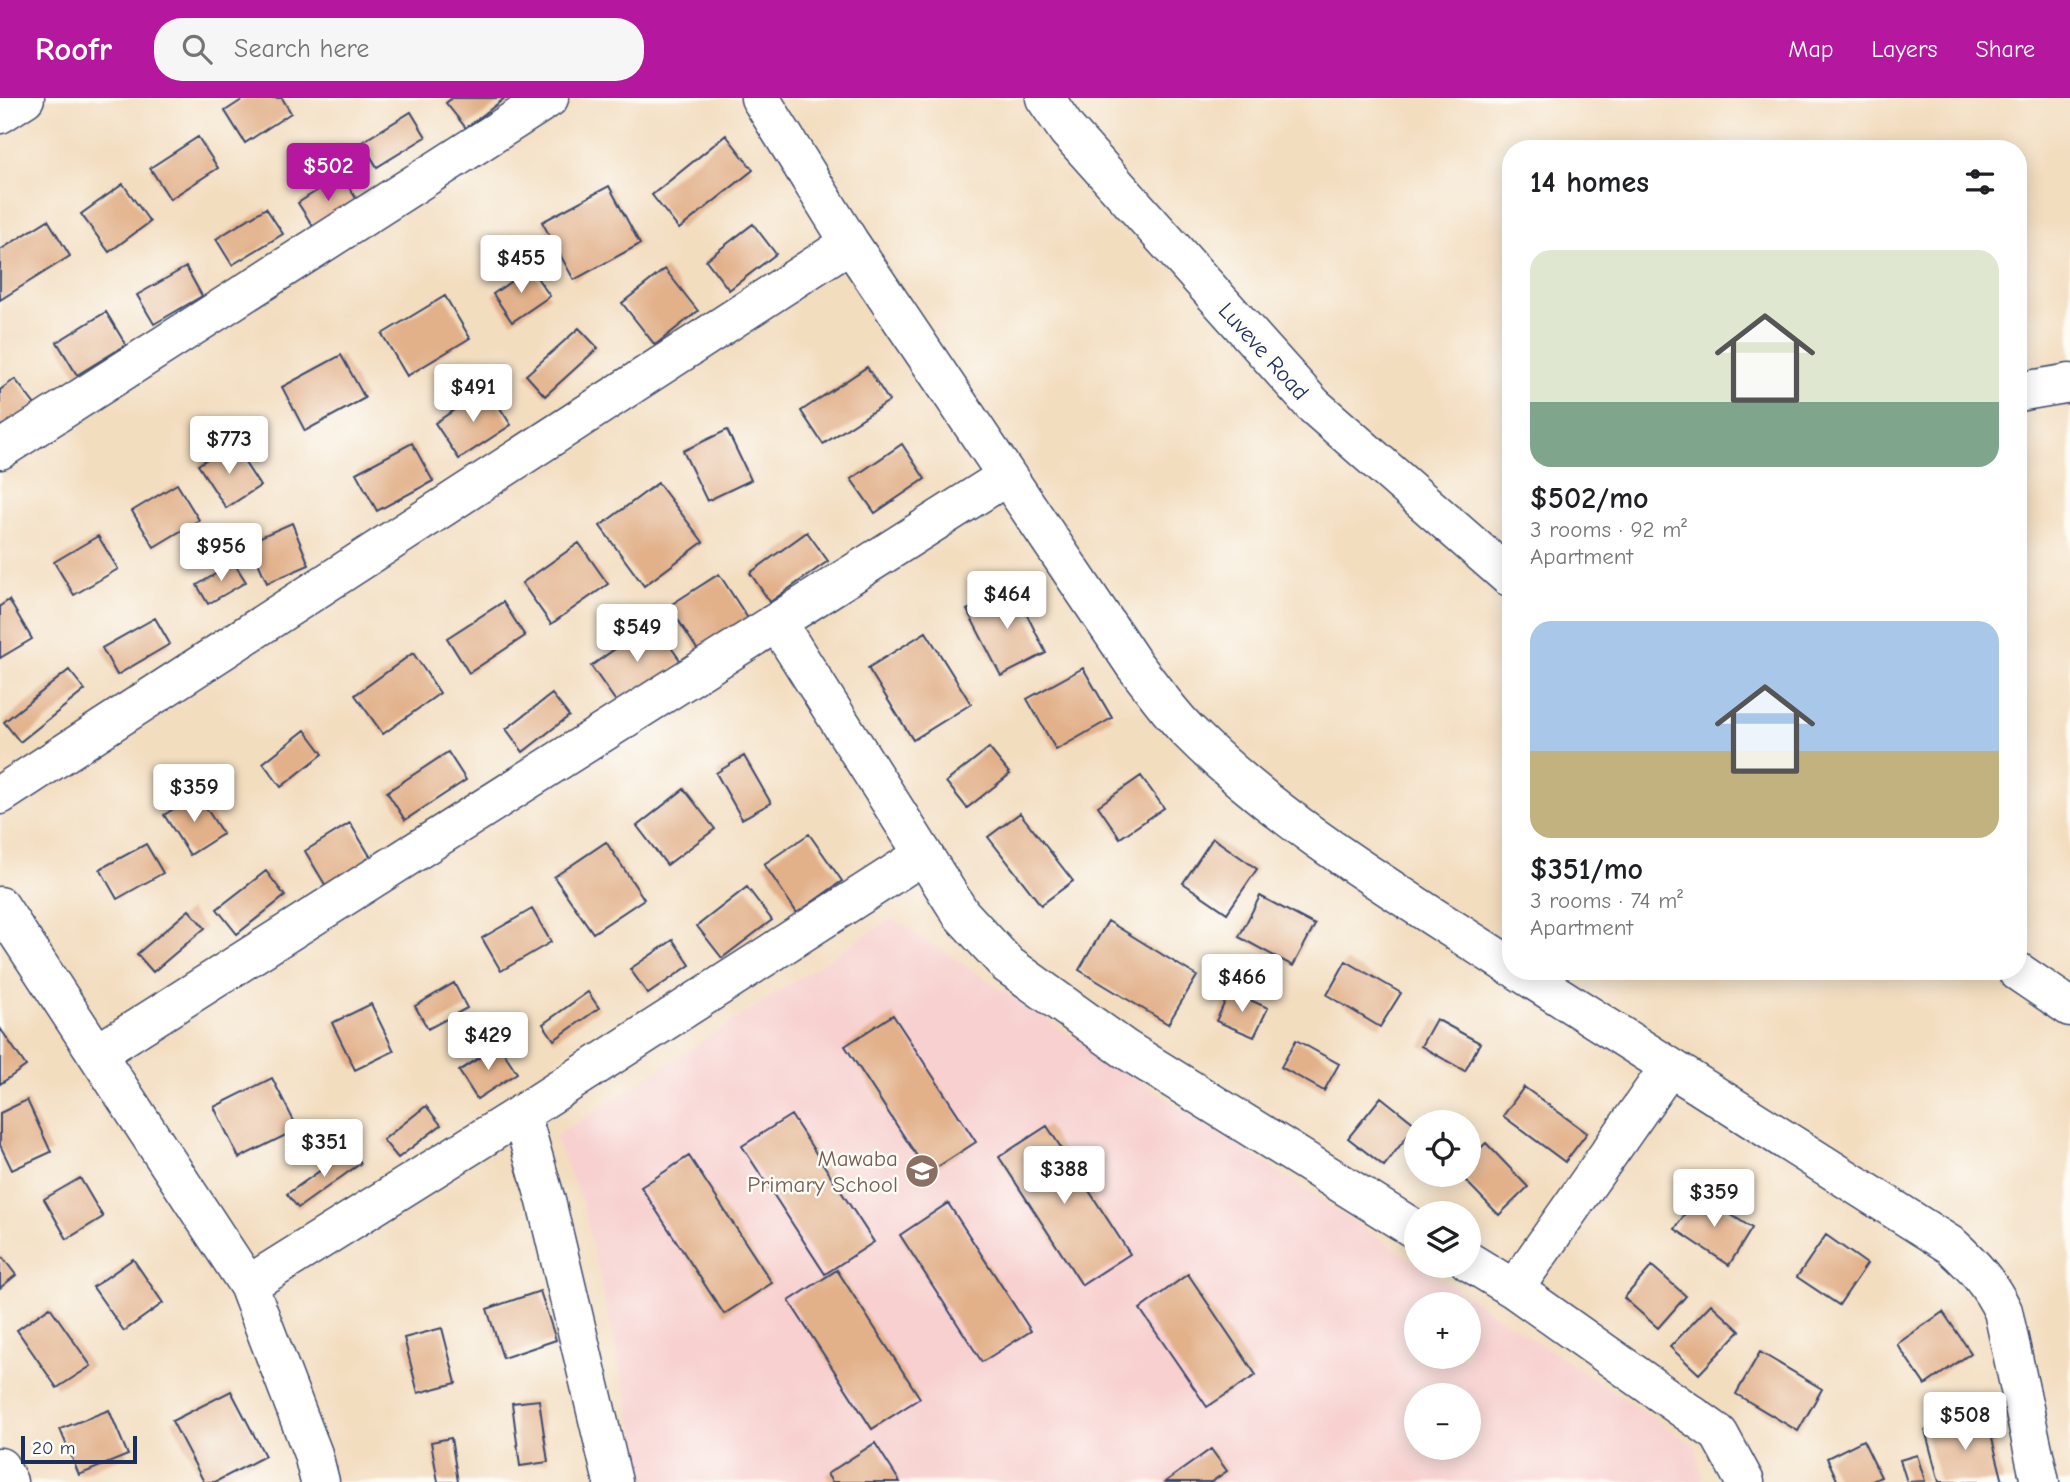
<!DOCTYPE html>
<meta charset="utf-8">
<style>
body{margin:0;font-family:"Comic Neue",sans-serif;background:#f6f6f6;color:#202124;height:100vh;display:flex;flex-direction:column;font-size:26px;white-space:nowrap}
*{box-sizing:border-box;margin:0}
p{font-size:23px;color:#757577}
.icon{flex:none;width:38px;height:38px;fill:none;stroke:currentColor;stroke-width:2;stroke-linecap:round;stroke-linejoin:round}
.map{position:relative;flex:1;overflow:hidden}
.details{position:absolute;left:1502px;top:42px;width:525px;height:840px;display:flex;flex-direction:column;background:#fff;border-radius:28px;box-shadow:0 4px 18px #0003}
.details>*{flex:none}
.tools{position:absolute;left:1404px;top:1012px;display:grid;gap:14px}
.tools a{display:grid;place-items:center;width:77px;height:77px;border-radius:50%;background:#fff;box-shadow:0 4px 18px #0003;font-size:35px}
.scale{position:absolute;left:21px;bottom:18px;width:116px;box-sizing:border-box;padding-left:7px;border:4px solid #1b2f5e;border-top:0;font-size:19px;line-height:24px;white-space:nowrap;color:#1b2f5e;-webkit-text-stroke:5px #fdfcf7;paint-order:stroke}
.price{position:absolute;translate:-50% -60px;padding:0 16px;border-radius:7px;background:#fff;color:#222;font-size:23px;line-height:46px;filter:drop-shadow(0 2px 4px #0008)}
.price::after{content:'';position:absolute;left:50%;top:42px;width:21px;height:16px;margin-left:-10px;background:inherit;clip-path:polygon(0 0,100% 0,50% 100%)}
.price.current{background:#b5179e;color:#fff}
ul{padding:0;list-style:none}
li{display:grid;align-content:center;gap:14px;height:371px;padding:0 28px}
li span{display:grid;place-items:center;height:217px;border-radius:21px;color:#555}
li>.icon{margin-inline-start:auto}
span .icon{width:126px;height:126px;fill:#fffc;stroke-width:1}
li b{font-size:30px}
h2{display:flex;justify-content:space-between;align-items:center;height:84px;padding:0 28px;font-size:30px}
header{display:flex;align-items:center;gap:42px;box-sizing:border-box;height:98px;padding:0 35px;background:#b5179e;color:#fff}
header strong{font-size:33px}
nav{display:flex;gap:38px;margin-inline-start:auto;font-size:24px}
.search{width:490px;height:63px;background:#f6f6f6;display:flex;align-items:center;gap:18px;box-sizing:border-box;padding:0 24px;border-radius:28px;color:#757577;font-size:26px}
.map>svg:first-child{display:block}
</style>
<header>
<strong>Roofr</strong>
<div class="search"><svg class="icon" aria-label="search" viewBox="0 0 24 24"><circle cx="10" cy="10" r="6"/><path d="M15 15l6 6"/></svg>Search here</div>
<nav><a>Map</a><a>Layers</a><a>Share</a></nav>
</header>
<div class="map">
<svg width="2070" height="1384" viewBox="0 0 2070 1384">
<rect width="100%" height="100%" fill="#fdfcf7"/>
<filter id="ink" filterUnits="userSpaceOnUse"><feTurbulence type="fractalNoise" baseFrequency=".0143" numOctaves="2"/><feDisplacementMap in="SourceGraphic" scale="14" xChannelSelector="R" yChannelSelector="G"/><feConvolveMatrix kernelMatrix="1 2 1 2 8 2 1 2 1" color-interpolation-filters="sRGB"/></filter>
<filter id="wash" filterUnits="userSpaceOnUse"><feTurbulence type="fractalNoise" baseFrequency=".00686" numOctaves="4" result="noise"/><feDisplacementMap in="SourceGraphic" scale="28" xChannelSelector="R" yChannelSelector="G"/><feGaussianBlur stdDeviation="1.57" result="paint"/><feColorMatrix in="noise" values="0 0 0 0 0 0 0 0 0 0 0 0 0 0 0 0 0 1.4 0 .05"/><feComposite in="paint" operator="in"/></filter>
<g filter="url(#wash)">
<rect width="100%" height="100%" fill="#f3ddbf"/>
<path fill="#f7d0cf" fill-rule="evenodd" d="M892 820 1695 1348 1703 1384H646L583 1106 555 1039ZM1416 1206H1468V1258H1416ZM1416 1297H1468V1349H1416Z"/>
<g id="blocks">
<path fill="#e2b089" d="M245 0H282L291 15 245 45 225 13Z
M452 0H505L466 30 446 5Z
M411 14 426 39 377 69 362 44Z
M726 37 753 72 679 131 652 97Z
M198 39 218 70 170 101 150 70Z
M341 77 359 105 316 133 298 105Z
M123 86 150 124 109 154 81 116Z
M609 88 640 146 574 182 542 124Z
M266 110 283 136 232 167 216 141Z
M48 122 70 158 0 202V152Z
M753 126 776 156 729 192 706 162Z
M186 169 202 198 154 226 137 197Z
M530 170 550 198 512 224 493 196Z
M665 171 698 213 655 247 622 205Z
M445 198 470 240 407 278 382 236Z
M106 214 126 247 77 277 57 244Z
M579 230 598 250 545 298 526 277Z
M341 257 365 300 305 333 282 289Z
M867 269 889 303 823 346 801 313Z
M15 281 35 307 0 332V292Z
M487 290 511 327 459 361 435 325Z
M727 332 751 382 707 403 683 353Z
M232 345 260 388 226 410 198 367Z
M412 345 433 383 377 413 356 375Z
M902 346 925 381 875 415 851 381Z
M658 385 703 444 644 488 600 428Z
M177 386 199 422 154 449 132 413Z
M292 425 309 467 267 485 249 444Z
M807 434 828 463 770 504 750 475Z
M98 438 118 471 74 497 54 464Z
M579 445 608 486 551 526 522 485Z
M234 465 246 484 208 506 197 487Z
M719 476 749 522 699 554 669 508Z
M1013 489 1046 555 1001 578 967 512Z
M9 502 32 541 0 560V508Z
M503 504 525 538 469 575 447 540Z
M2018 505H2020L2021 580H2018Z
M155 520 170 546 117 577 102 550Z
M653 524 682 565 620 609 591 568Z
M926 534 971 606 913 642 868 570Z
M413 555 440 595 383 636 355 597Z
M1083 570 1112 620 1056 652 1027 601Z
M69 572 85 592 20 644 4 624Z
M552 596 569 618 523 654 506 631Z
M305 632 323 656 281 689 263 665Z
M989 650 1010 676 967 710 946 684Z
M448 654 466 682 405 722 387 694Z
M744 658 771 705 742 721 716 675Z
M1141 678 1164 710 1120 740 1098 708Z
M684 691 715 731 667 767 637 728Z
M197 696 223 736 190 757 164 717Z
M1020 715 1073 783 1041 807 988 739Z
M350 725 373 763 327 790 305 753Z
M809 736 842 783 797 815 764 766Z
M1213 740 1257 771 1227 815 1183 785Z
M606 744 644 801 593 835 554 779Z
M146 746 163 775 117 801 100 771Z
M266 773 285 798 237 836 217 811Z
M747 789 772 822 722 860 697 828Z
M1260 798 1315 827 1293 868 1239 839Z
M532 811 551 844 501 873 482 840Z
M189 812 205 830 153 874 137 856Z
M1108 823 1197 878 1168 926 1079 872Z
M673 842 690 867 648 896 630 871Z
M1346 863 1401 895 1380 929 1327 897Z
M454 885 467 910 428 931 415 908Z
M1230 893 1268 910 1254 939 1216 923Z
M588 894 599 910 554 942 543 926Z
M371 906 394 953 355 972 332 925Z
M893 917 976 1044 928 1075 845 948Z
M1436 921 1480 945 1465 973 1421 948Z
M0 930 26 968 0 986Z
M1296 942 1339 966 1324 993 1281 969Z
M499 947 517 975 477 1001 459 973Z
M272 980 298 1031 239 1060 214 1009Z
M1524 989 1587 1035 1565 1064 1503 1018Z
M1381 999 1416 1027 1384 1068 1348 1040Z
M27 1002 51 1054 12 1072 0 1047V1015Z
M426 1008 441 1027 398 1060 383 1042Z
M791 1017 874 1144 825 1176 742 1048Z
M1047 1028 1130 1156 1082 1187 999 1059Z
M1486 1045 1528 1089 1499 1117 1459 1076H1468V1062Z
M351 1051 361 1065 298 1110 287 1096Z
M689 1058 772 1185 724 1216 641 1089Z
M80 1080 103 1119 67 1141 44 1101Z
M1698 1096 1752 1130 1729 1167 1675 1131Z
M948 1105 1031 1233 982 1264 900 1137Z
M1826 1137 1867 1166 1839 1207 1797 1179Z
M0 1156 16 1177 0 1190Z
M133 1161 163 1205 124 1233 93 1189Z
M1652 1168 1686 1198 1658 1230 1624 1200Z
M837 1172 920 1300 872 1331 789 1203Z
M1188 1176 1256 1277 1207 1309 1140 1211Z
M540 1193 556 1242 503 1260 487 1211Z
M1711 1206 1740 1233 1699 1276 1670 1249Z
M50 1209 91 1268 57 1290 17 1232Z
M1943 1214 1971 1255 1925 1287 1897 1246Z
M442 1230 456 1285 418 1295 404 1240Z
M1760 1254 1822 1291 1798 1333 1736 1296Z
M231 1293 265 1358 215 1384H204L172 1323Z
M539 1302 548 1364 520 1368 512 1305Z
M109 1312 128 1357 79 1377 60 1331Z
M1986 1317 2003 1384H1939L1925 1332Z
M451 1340 458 1384H438L431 1344Z
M1863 1342 1881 1379 1870 1384H1838L1827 1360Z
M875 1345 900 1384H832L827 1376Z
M1211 1351 1227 1373 1211 1384H1165Z
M1917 1357 1925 1383 1907 1384 1900 1362Z"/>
</g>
</g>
<g filter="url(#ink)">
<use href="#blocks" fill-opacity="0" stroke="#3b496d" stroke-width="2"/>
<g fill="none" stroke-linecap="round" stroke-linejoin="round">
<g stroke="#3b496d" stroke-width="41">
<path id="minor" d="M760 0 850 145 1135 568C1153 590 1169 614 1189 634 1280 726 1401 797 1510 868
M1045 0 1067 32 1313 307 1510 480
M0 16 25 0
M2018 294 2070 285
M0 352 549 0
M778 526 961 816 1008 867 1125 951 1416 1132
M0 697 850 145
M0 808 248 1187 313 1356 320 1384
M1519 873 1952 1148C1974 1168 1990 1186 2003 1213L2040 1384
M2017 873 2070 909
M98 955 1007 378
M521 1016 546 1103 613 1384
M1468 1163 1514 1191 1719 1336 1745 1384
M248 1187 521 1016 923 757
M1514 1191 1668 971
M0 1369 8 1384"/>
</g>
<use href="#minor" stroke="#fff" stroke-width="38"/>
</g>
</g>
<defs>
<g id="school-disc" transform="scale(1.75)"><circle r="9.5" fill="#8d6e63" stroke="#fdfcf7"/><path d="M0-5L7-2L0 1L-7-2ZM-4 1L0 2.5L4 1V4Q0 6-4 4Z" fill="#fff"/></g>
</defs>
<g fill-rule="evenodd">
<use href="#school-disc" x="922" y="1073"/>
</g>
<g text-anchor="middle" stroke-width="5" stroke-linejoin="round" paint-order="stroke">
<g font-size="23" fill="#1b2f5e" stroke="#fdfcf7">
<text transform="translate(1264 253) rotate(48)" y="8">Luveve Road</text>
</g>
<g font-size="23" fill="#785e54" stroke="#fdfcf7" text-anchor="end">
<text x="898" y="1068">Mawaba<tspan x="898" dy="26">Primary School</tspan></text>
</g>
</g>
</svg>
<div class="tools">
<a><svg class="icon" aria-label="locate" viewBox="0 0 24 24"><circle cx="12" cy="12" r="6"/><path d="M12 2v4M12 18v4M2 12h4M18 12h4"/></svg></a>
<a><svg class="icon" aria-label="layers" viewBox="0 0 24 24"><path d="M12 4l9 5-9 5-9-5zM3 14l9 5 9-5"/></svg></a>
<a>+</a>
<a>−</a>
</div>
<div class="scale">20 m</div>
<b class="price current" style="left:328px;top:105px">$502</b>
<b class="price" style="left:521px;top:197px">$455</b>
<b class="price" style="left:473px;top:326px">$491</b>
<b class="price" style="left:229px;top:378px">$773</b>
<b class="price" style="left:221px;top:485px">$956</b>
<b class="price" style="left:1007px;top:533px">$464</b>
<b class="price" style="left:637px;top:566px">$549</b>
<b class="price" style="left:194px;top:726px">$359</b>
<b class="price" style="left:1242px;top:916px">$466</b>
<b class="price" style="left:488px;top:974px">$429</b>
<b class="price" style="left:324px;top:1081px">$351</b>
<b class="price" style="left:1064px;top:1108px">$388</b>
<b class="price" style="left:1714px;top:1131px">$359</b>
<b class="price" style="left:1965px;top:1354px">$508</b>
<section class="details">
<h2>14 homes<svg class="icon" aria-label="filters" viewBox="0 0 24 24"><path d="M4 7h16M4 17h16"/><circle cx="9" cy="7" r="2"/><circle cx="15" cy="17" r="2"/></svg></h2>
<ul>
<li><span style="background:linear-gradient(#dfe7d0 70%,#7fa58c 0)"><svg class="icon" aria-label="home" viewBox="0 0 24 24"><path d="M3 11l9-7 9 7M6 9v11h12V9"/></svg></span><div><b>$502/mo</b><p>3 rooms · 92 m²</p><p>Apartment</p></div></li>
<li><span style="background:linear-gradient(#a9c7e8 60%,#c2b280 0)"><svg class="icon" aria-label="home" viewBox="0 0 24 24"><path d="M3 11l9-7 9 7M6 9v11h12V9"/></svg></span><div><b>$351/mo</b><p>3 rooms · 74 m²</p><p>Apartment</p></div></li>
</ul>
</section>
</div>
